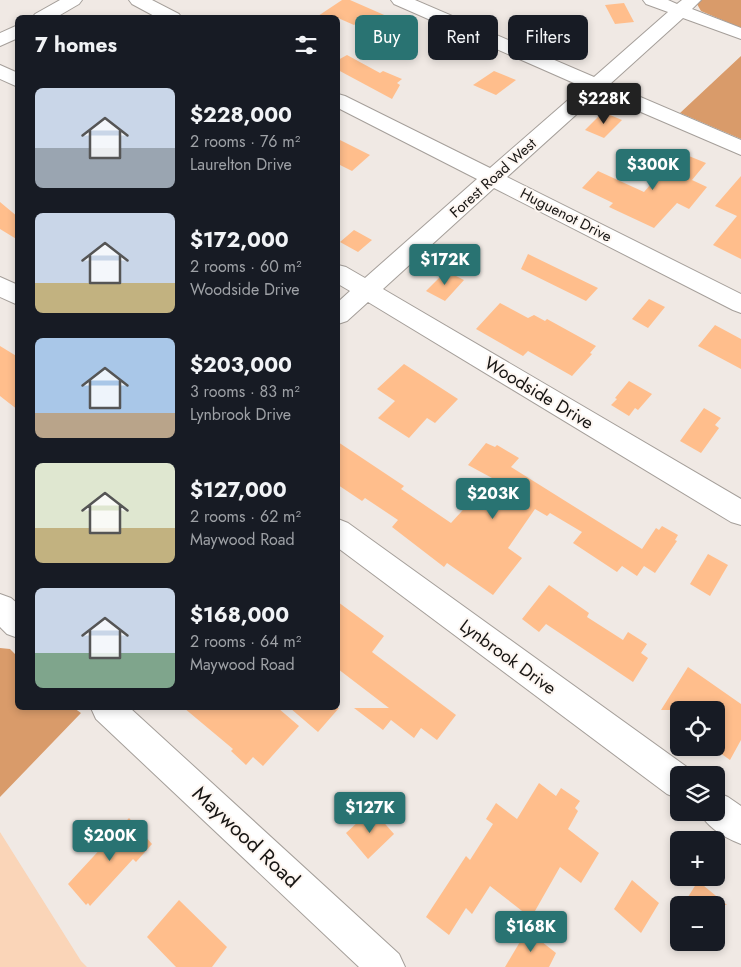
<!DOCTYPE html>
<meta charset="utf-8">
<style>
body{margin:0;font-family:Jost,sans-serif;background:#20242c;color:#f1f3f6;height:100vh;display:flex;flex-direction:column;font-size:19px;white-space:nowrap}
*{box-sizing:border-box;margin:0}
p{font-size:16px;color:#9ea1a6}
.icon{flex:none;width:28px;height:28px;fill:none;stroke:currentColor;stroke-width:2;stroke-linecap:round;stroke-linejoin:round}
.map{position:relative;flex:1;overflow:hidden}
.drawer{position:absolute;left:15px;top:15px;width:325px;height:695px;display:flex;flex-direction:column;background:#171b24;border-radius:8px;box-shadow:0 2px 8px #0003}
.drawer>*{flex:none}
.guide{position:absolute;left:355px;top:15px;width:310px;height:45px;display:flex;gap:10px}
.tools{position:absolute;left:670px;top:701px;display:grid;gap:10px}
.tools a{display:grid;place-items:center;width:55px;height:55px;border-radius:8px;background:#171b24;box-shadow:0 2px 8px #0003;font-size:25px}
.price{position:absolute;translate:-50% -42px;padding:0 11px;border-radius:5px;background:#297372;color:#fff;font-size:16px;line-height:32px;filter:drop-shadow(0 1px 2px #0008)}
.price::after{content:'';position:absolute;left:50%;top:30px;width:15px;height:11px;margin-left:-8px;background:inherit;clip-path:polygon(0 0,100% 0,50% 100%)}
.price.current{background:#222;color:#fff}
ul{padding:0;list-style:none}
li{display:flex;align-items:center;gap:15px;height:125px;padding:0 20px}
li span{display:grid;place-items:center;flex:none;width:140px;height:100px;border-radius:8px;color:#555}
li>.icon{margin-inline-start:auto}
span .icon{width:60px;height:60px;fill:#fffc;stroke-width:1}
li b{font-size:21px}
h2{display:flex;justify-content:space-between;align-items:center;height:60px;padding:0 20px;font-size:21px}
.tag{padding:0 18px;border-radius:8px;background:#171b24;box-shadow:0 2px 8px #0003;font-size:18px;line-height:45px}
.tag.current{background:#297372;color:#fff}
.map>svg:first-child{display:block}
</style>
<div class="map">
<svg width="741" height="967" viewBox="0 0 741 967">
<rect width="100%" height="100%" fill="#f0e9e4"/>
<path fill="#fad5b8" d="M0 832 81 961 87 967H0Z"/>
<path fill="#d99b6a" d="M701 0H741V28L701 11 697 4Z
M741 56V139L680 113Z
M0 648 10 649 17 656 18 708H74L81 713 0 797Z"/>
<path fill="#ffbe8c" d="M342 0H350L414 28 397 39 359 21 354 25 338 18H315Z
M624 3 634 22 615 24 605 5Z
M347 55 380 73 383 71 402 79 397 83 400 85 392 99 338 70V60Z
M494 71 516 80 496 95 473 85Z
M603 112 622 120 604 138 585 130Z
M338 139 370 155 352 171 338 164Z
M679 152 706 163 692 180 707 187 689 209 677 203 654 228 609 207 613 203 582 188 598 171 644 192Z
M741 176V259L713 245 737 216 715 206Z
M0 202 18 217V240L0 229Z
M354 230 372 240 358 252 340 242Z
M528 254 598 288 586 301 521 269Z
M446 271 464 280 445 301 426 291Z
M649 299 665 307 648 328 632 319Z
M500 303 528 318 534 315 545 321 547 319 596 346 590 353 592 354 572 376 528 351 523 356 476 329Z
M715 325 741 339V369L698 346Z
M0 346 18 357V410L0 396Z
M404 364 458 399 435 423 427 418 409 438 378 418 395 401 377 389Z
M629 381 652 394 638 410 635 408 629 416 611 405 617 399 615 398Z
M704 408 721 418 715 425 719 428 701 453 680 441Z
M338 442 404 486 401 489 451 523 492 478 468 465 486 443 495 447 497 445 519 458 511 467 642 549 656 528 659 530 662 526 678 535 675 540 677 541 655 573 644 566 637 576 622 566 617 572 573 543 582 532 550 513 547 516 535 509 508 548 522 558 493 595 447 563 444 567 392 527 398 520 365 498 362 501 338 485Z
M708 554 728 565 710 596 690 584Z
M549 585 589 613 587 617 623 640 628 632 647 644 641 653 648 658 633 682 546 624 539 632 522 619Z
M338 602 384 636 372 652 456 715 437 740 421 728 414 738 391 720 383 730 354 708H389L338 669Z
M688 667 741 704V740L730 760 716 750 717 710H661Z
M184 708H278L299 726 263 766 253 757 246 765 231 751 233 749Z
M290 708H339L318 732Z
M539 783 556 796 561 788 580 801 575 808 578 811 568 829 599 853 581 883 560 867 531 918 490 886 472 914 466 908 449 935 426 917 466 856 470 860 493 824 486 819 496 803 517 819Z
M372 809 394 834 368 859 346 833Z
M129 818 152 844 136 862 133 859 90 906 88 903 86 905 68 884Z
M632 880 659 903 641 933 614 909Z
M698 881 727 905H683Z
M179 900 227 947 212 967H176L147 937Z
M527 930 556 953 549 967H505Z"/>
<g fill="none" stroke-linecap="round" stroke-linejoin="round">
<g stroke="#a59f9a" stroke-width="2">
<path id="minor" d="M60 0H82L79 4 55 18H32L35 14Z
M129 0H152L179 14 182 18H158L132 4Z
M391 0H415L594 77 668 12 646 4 643 0H668L677 4 682 0H701L692 9 741 28V39L683 18 610 84 741 140V155L599 94 507 177 741 294V313L733 310 494 188 383 289 741 499V525L731 522 368 302 347 321 338 324V302L350 291 338 284V265L346 267 365 278 477 179 338 108V94L345 96 490 168 583 87 394 4Z
M18 25V38L0 46V33Z
M0 65 18 73V87L0 79Z
M0 277 18 285V305L0 297Z
M338 519 348 523 691 770 693 775H679V799L667 794 338 548Z
M0 594 11 598 18 604V638L7 634 0 627Z
M91 708H130L399 954 405 967H359L96 719Z
M716 792 728 797 741 806V844C726 838 707 828 700 812H716Z"/>
</g>
<use href="#minor" fill="#fff" fill-rule="evenodd"/>
</g>
<g text-anchor="middle" stroke-width="4" stroke-linejoin="round" paint-order="stroke">
<g font-size="15" fill="#181614" stroke="#fdf6f1">
<text transform="translate(493 178) rotate(-42)" y="5">Forest Road West</text>
<text transform="translate(566 215) rotate(27)" y="5">Huguenot Drive</text>
</g>
<g font-size="18" fill="#181614" stroke="#fdf6f1">
<text transform="translate(539 393) rotate(31)" y="6">Woodside Drive</text>
<text transform="translate(508 657) rotate(36)" y="6">Lynbrook Drive</text>
</g>
<g font-size="21" fill="#181614" stroke="#fdf6f1">
<text transform="translate(246 837) rotate(43)" y="7">Maywood Road</text>
</g>
</g>
</svg>
<div class="tools">
<a><svg class="icon" aria-label="locate" viewBox="0 0 24 24"><circle cx="12" cy="12" r="6"/><path d="M12 2v4M12 18v4M2 12h4M18 12h4"/></svg></a>
<a><svg class="icon" aria-label="layers" viewBox="0 0 24 24"><path d="M12 4l9 5-9 5-9-5zM3 14l9 5 9-5"/></svg></a>
<a>+</a>
<a>−</a>
</div>
<b class="price current" style="left:604px;top:125px">$228K</b>
<b class="price" style="left:653px;top:191px">$300K</b>
<b class="price" style="left:445px;top:286px">$172K</b>
<b class="price" style="left:493px;top:520px">$203K</b>
<b class="price" style="left:370px;top:834px">$127K</b>
<b class="price" style="left:110px;top:862px">$200K</b>
<b class="price" style="left:531px;top:953px">$168K</b>
<div class="guide">
<a class="tag current">Buy</a>
<a class="tag">Rent</a>
<a class="tag">Filters</a>
</div>
<section class="drawer">
<h2>7 homes<svg class="icon" aria-label="filters" viewBox="0 0 24 24"><path d="M4 7h16M4 17h16"/><circle cx="9" cy="7" r="2"/><circle cx="15" cy="17" r="2"/></svg></h2>
<ul>
<li><span style="background:linear-gradient(#c9d6e8 60%,#9aa5b1 0)"><svg class="icon" aria-label="home" viewBox="0 0 24 24"><path d="M3 11l9-7 9 7M6 9v11h12V9"/></svg></span><div><b>$228,000</b><p>2 rooms · 76 m²</p><p>Laurelton Drive</p></div></li>
<li><span style="background:linear-gradient(#c9d6e8 70%,#c2b280 0)"><svg class="icon" aria-label="home" viewBox="0 0 24 24"><path d="M3 11l9-7 9 7M6 9v11h12V9"/></svg></span><div><b>$172,000</b><p>2 rooms · 60 m²</p><p>Woodside Drive</p></div></li>
<li><span style="background:linear-gradient(#a9c7e8 75%,#b9a48a 0)"><svg class="icon" aria-label="home" viewBox="0 0 24 24"><path d="M3 11l9-7 9 7M6 9v11h12V9"/></svg></span><div><b>$203,000</b><p>3 rooms · 83 m²</p><p>Lynbrook Drive</p></div></li>
<li><span style="background:linear-gradient(#dfe7d0 65%,#c2b280 0)"><svg class="icon" aria-label="home" viewBox="0 0 24 24"><path d="M3 11l9-7 9 7M6 9v11h12V9"/></svg></span><div><b>$127,000</b><p>2 rooms · 62 m²</p><p>Maywood Road</p></div></li>
<li><span style="background:linear-gradient(#c9d6e8 65%,#7fa58c 0)"><svg class="icon" aria-label="home" viewBox="0 0 24 24"><path d="M3 11l9-7 9 7M6 9v11h12V9"/></svg></span><div><b>$168,000</b><p>2 rooms · 64 m²</p><p>Maywood Road</p></div></li>
</ul>
</section>
</div>
